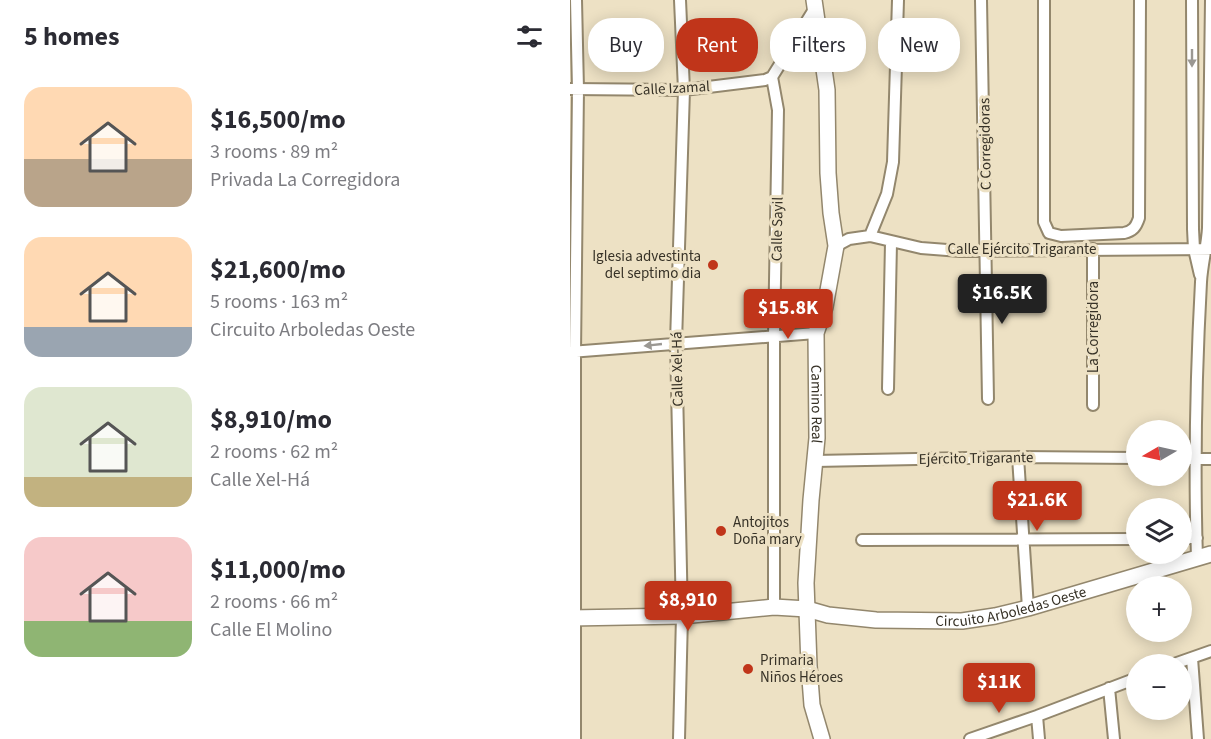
<!DOCTYPE html>
<meta charset="utf-8">
<style>
body{margin:0;font-family:"Source Sans 3",sans-serif;background:#f2f2f3;color:#2b2b33;height:100vh;display:flex;flex-direction:column;font-size:22px;white-space:nowrap}
*{box-sizing:border-box;margin:0}
p{font-size:20px;color:#7c7c81}
.icon{flex:none;width:33px;height:33px;fill:none;stroke:currentColor;stroke-width:2;stroke-linecap:round;stroke-linejoin:round}
.map{position:relative;flex:1;overflow:hidden}
.panel{display:flex;flex-direction:column;background:#fff;width:570px}
.panel>*{flex:none}
.hud{position:absolute;left:18px;top:18px;width:532px;height:54px;display:flex;gap:12px}
.needle{width:39px;rotate:261deg}
.tools{position:absolute;left:556px;top:420px;display:grid;gap:12px}
.tools a{display:grid;place-items:center;width:66px;height:66px;border-radius:50%;background:#fff;box-shadow:0 3px 15px #0003;font-size:30px}
.price{position:absolute;translate:-50% -51px;padding:0 14px;border-radius:6px;background:#c0351a;color:#fff;font-size:20px;line-height:39px;filter:drop-shadow(0 2px 3px #0008)}
.price::after{content:'';position:absolute;left:50%;top:36px;width:18px;height:14px;margin-left:-9px;background:inherit;clip-path:polygon(0 0,100% 0,50% 100%)}
.price.on{background:#222;color:#fff}
ul{padding:0;list-style:none}
li{display:flex;align-items:center;gap:18px;height:150px;padding:0 24px}
li span{display:grid;place-items:center;flex:none;width:168px;height:120px;border-radius:18px;color:#555}
li>.icon{margin-inline-start:auto}
span .icon{width:72px;height:72px;fill:#fffc;stroke-width:1}
li b{font-size:26px}
h2{display:flex;justify-content:space-between;align-items:center;height:72px;padding:0 24px;font-size:26px}
.pill{padding:0 21px;border-radius:24px;background:#fff;box-shadow:0 3px 15px #0003;font-size:21px;line-height:54px}
.pill.on{background:#c0351a;color:#fff}
main{display:flex;flex:1;min-height:0}
.map>svg:first-child{display:block}
</style>
<main>
<section class="panel">
<h2>5 homes<svg class="icon" aria-label="filters" viewBox="0 0 24 24"><path d="M4 7h16M4 17h16"/><circle cx="9" cy="7" r="2"/><circle cx="15" cy="17" r="2"/></svg></h2>
<ul>
<li><span style="background:linear-gradient(#ffd9b3 60%,#b9a48a 0)"><svg class="icon" aria-label="home" viewBox="0 0 24 24"><path d="M3 11l9-7 9 7M6 9v11h12V9"/></svg></span><div><b>$16,500/mo</b><p>3 rooms · 89 m²</p><p>Privada La Corregidora</p></div></li>
<li><span style="background:linear-gradient(#ffd9b3 75%,#9aa5b1 0)"><svg class="icon" aria-label="home" viewBox="0 0 24 24"><path d="M3 11l9-7 9 7M6 9v11h12V9"/></svg></span><div><b>$21,600/mo</b><p>5 rooms · 163 m²</p><p>Circuito Arboledas Oeste</p></div></li>
<li><span style="background:linear-gradient(#dfe7d0 75%,#c2b280 0)"><svg class="icon" aria-label="home" viewBox="0 0 24 24"><path d="M3 11l9-7 9 7M6 9v11h12V9"/></svg></span><div><b>$8,910/mo</b><p>2 rooms · 62 m²</p><p>Calle Xel-Há</p></div></li>
<li><span style="background:linear-gradient(#f6c9c9 70%,#8fb573 0)"><svg class="icon" aria-label="home" viewBox="0 0 24 24"><path d="M3 11l9-7 9 7M6 9v11h12V9"/></svg></span><div><b>$11,000/mo</b><p>2 rooms · 66 m²</p><p>Calle El Molino</p></div></li>
</ul>
</section>
<div class="map">
<svg width="641" height="739" viewBox="0 0 641 739">
<rect width="100%" height="100%" fill="#ede1c4"/>
<g fill="none" stroke-linecap="round" stroke-linejoin="round">
<g stroke="#93876d" stroke-width="14">
<path id="street" d="M411 0 418 399
M474 0V222L479 233 491 236 554 233C563 231 566 227 569 218L570 0
M622 0 623 229 624 249 630 275
M0 89 114 90 195 80 202 77
M300 236 317 194 323 162 328 0
M266 246 279 239 300 236 351 248 390 251 641 249
M523 249V405
M0 352 246 333
M318 389 321 243
M448 457 458 608
M612 459H641
M245 461 448 457 567 458
M612 538H627
M292 540 567 539
M627 558C624 466 626 374 631 282 632 264 637 246 638 228L641 0
M204 607V337L208 110 202 77 245 8
M622 658 628 739
M604 664 641 651
M539 688 544 739
M467 716 469 739
M5 739V353L8 89 6 0
M109 739 112 616 106 342 114 90 110 0
M400 739 467 716 567 678"/>
</g>
<g stroke="#93876d" stroke-width="18">
<g id="secondary">
<path id="s1" d="M244 0 257 90 258 173 261 213 266 246 255 307 246 333 247 438 241 500 236 583 239 666 242 705 252 739"/>
<path id="s2" d="M0 618 112 616 204 607 237 609 258 615 306 620 392 621 425 616 458 608 641 554"/>
</g>
</g>
<use href="#street" stroke="#fff" stroke-width="10"/>
<use href="#secondary" stroke="#fff" stroke-width="15"/>
</g>
<defs><path id="oneway-solid" d="M-6-.8H1V-3.2L6.5 0L1 3.2V.8H-6Z" transform="scale(1.5)"/></defs>
<g fill="#9b9893">
<use href="#oneway-solid" transform="translate(622 58) rotate(90)"/>
<use href="#oneway-solid" transform="translate(83 345) rotate(174)"/>
</g>
<g fill="#c0351a" stroke="#ede1c4" stroke-width="2">
<circle cx="143" cy="265" r="6"/>
<circle cx="151" cy="531" r="6"/>
<circle cx="178" cy="669" r="6"/>
</g>
<g text-anchor="middle" stroke-width="6" stroke-linejoin="round" paint-order="stroke">
<g font-size="15" fill="#373227" stroke="#ede1c4">
<text transform="translate(102 88) rotate(-3)" y="5">Calle Izamal</text>
<text transform="translate(415 144) rotate(-91)" y="5">C Corregidoras</text>
<text transform="translate(207 229) rotate(-89)" y="5">Calle Sayil</text>
<text x="452" y="254">Calle Ejército Trigarante</text>
<text transform="translate(523 327) rotate(-90)" y="5">La Corregidora</text>
<text transform="translate(107 369) rotate(-91)" y="5">Calle Xel-Há</text>
<text dy="5" stroke="none"><textPath href="#s1" startOffset="408">Camino Real</textPath></text>
<text transform="translate(406 458) rotate(-1)" y="5">Ejército Trigarante</text>
<text dy="5" stroke="none"><textPath href="#s2" startOffset="444">Circuito Arboledas Oeste</textPath></text>
</g>
<g font-size="15" fill="#373227" stroke="#ede1c4" text-anchor="start">
<text x="131" y="261" text-anchor="end">Iglesia advestinta<tspan x="131" dy="17">del septimo dia</tspan></text>
<text x="163" y="527">Antojitos<tspan x="163" dy="17">Doña mary</tspan></text>
<text x="190" y="665">Primaria<tspan x="190" dy="17">Niños Héroes</tspan></text>
</g>
</g>
</svg>
<div class="tools">
<a><svg class="needle" viewBox="-14 -14 28 28"><path d="M0-13l5 13h-10z" fill="#e53935"/><path d="M0 13l5-13h-10z" fill="#7c7c81"/></svg></a>
<a><svg class="icon" aria-label="layers" viewBox="0 0 24 24"><path d="M12 4l9 5-9 5-9-5zM3 14l9 5 9-5"/></svg></a>
<a>+</a>
<a>−</a>
</div>
<b class="price on" style="left:432px;top:325px">$16.5K</b>
<b class="price" style="left:218px;top:340px">$15.8K</b>
<b class="price" style="left:467px;top:532px">$21.6K</b>
<b class="price" style="left:118px;top:632px">$8,910</b>
<b class="price" style="left:429px;top:714px">$11K</b>
<div class="hud">
<a class="pill">Buy</a>
<a class="pill on">Rent</a>
<a class="pill">Filters</a>
<a class="pill">New</a>
</div>
</div>
</main>
